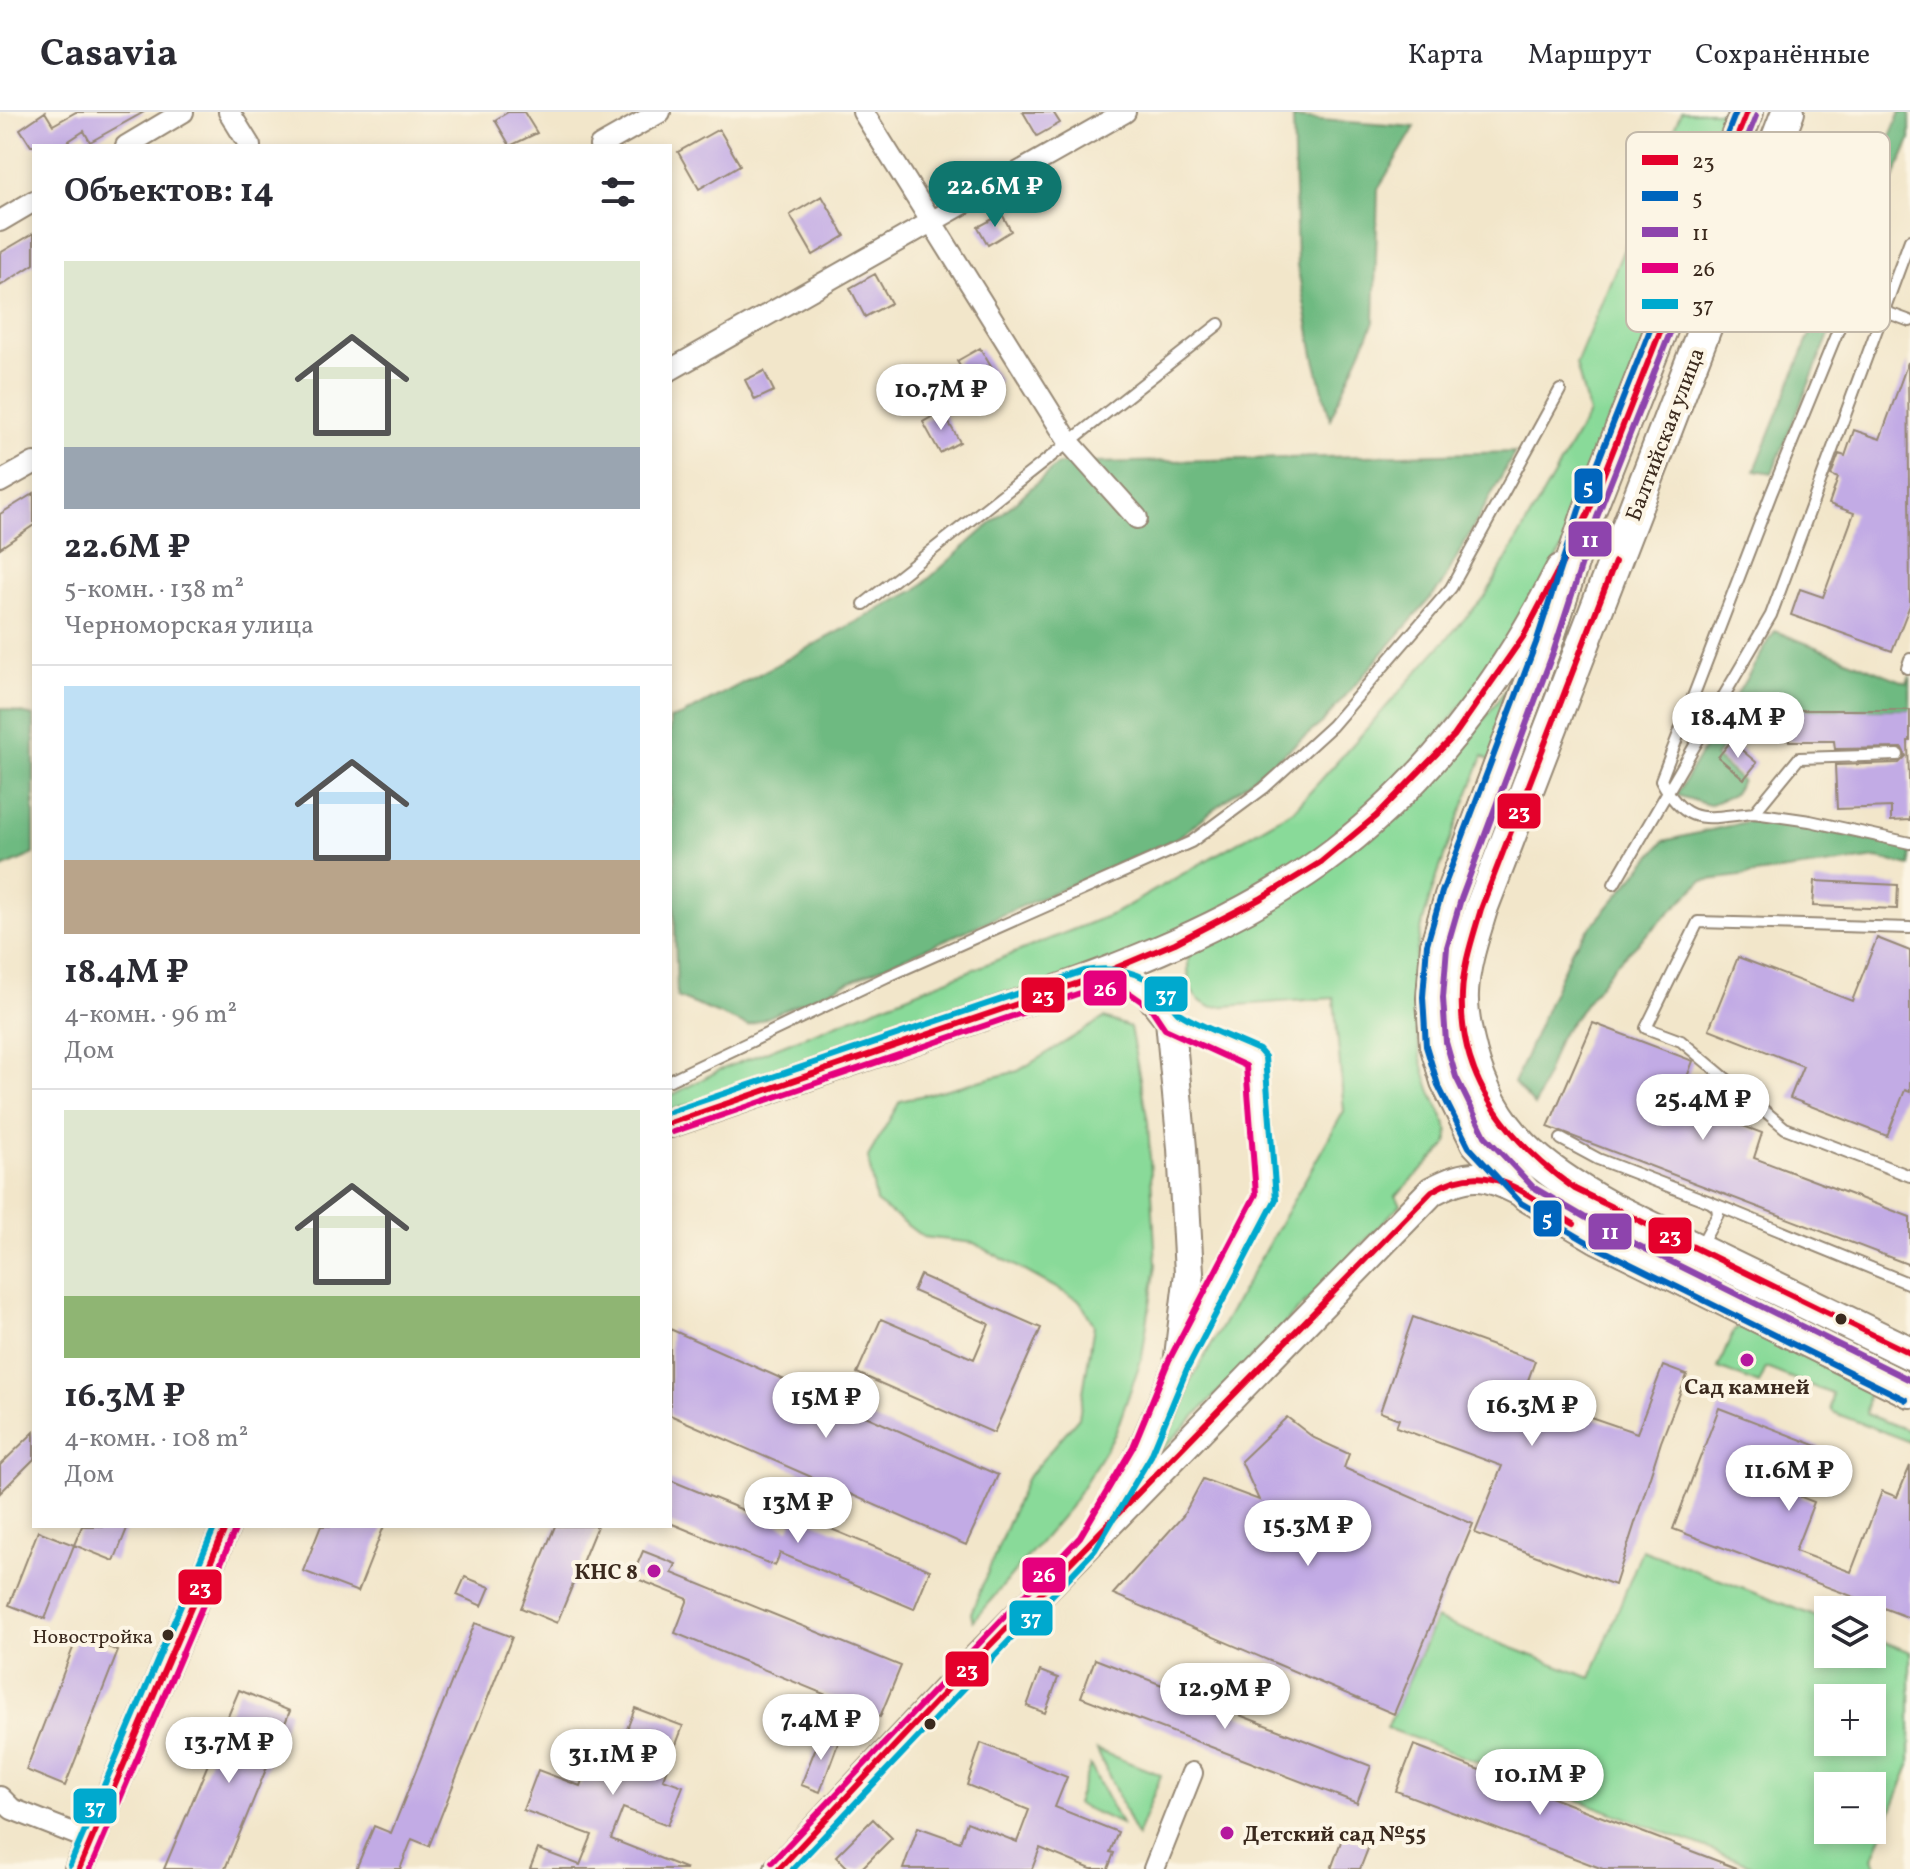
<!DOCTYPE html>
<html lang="ru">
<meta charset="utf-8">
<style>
body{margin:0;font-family:Vollkorn,serif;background:#f2f2f3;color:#2b2b33;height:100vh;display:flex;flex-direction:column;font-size:30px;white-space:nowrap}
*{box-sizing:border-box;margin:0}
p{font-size:26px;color:#7c7c81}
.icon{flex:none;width:44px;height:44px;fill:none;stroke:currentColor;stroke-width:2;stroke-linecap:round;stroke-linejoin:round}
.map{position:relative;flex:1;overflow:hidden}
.side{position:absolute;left:32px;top:32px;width:640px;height:1384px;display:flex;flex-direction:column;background:#fff;border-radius:0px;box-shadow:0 4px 12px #0003}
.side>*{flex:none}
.controls{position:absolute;left:1814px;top:1484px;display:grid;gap:16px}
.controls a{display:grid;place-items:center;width:72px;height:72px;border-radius:0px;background:#fff;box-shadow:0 4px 12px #0003;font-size:40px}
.price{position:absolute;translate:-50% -68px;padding:0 18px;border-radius:28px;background:#fff;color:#222;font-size:26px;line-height:52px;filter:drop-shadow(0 2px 4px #0008)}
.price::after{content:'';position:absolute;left:50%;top:48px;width:24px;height:18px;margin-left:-12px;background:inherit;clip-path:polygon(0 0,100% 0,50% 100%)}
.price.active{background:#0f766e;color:#fff}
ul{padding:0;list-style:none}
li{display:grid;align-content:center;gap:16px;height:424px;padding:0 32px}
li+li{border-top:2px solid #e1e1e2}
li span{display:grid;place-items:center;height:248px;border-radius:0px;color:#555}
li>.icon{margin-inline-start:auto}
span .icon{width:144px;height:144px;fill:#fffc;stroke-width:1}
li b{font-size:34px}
h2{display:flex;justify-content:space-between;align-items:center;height:96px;padding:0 32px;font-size:34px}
header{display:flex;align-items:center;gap:48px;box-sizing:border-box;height:112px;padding:0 40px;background:#fff;border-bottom:2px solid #e1e1e2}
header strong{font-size:38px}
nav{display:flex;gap:44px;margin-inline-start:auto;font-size:28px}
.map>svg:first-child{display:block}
</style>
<header>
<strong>Casavia</strong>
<nav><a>Карта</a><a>Маршрут</a><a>Сохранённые</a></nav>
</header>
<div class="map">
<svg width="1910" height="1757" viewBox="0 0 1910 1757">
<rect width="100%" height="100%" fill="#fcf5e5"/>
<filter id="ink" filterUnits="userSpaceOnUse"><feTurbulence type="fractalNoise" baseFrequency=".0125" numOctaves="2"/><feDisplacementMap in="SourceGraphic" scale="16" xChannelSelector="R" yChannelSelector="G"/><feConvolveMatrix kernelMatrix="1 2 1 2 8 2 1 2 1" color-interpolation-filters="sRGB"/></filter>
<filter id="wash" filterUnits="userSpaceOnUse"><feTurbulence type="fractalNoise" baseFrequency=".006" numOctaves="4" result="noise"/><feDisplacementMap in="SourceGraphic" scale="32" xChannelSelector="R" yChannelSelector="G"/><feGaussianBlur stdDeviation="1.8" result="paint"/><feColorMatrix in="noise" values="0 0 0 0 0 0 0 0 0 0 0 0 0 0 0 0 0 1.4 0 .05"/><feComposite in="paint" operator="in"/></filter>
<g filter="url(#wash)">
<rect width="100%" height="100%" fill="#f2e6ca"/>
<path fill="#89da99" stroke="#62825c" stroke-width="2" fill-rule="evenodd" d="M1681 0H1735L1588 382 1525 514 1387 686 1255 783 1120 847 670 999V984L720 958 1115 801 1295 697 1486 483 1589 301 1576 252Z
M1531 542 1492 650 1483 644C1459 710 1413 805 1414 874 1414 908 1418 944 1430 977 1436 994 1454 1015 1446 1034L1396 1084 1401 1092 1156 1344 1184 1281 1344 999 1334 886 1211 895C1183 883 1189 865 1188 838L1413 688 1470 627Z
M1104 906 1130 915 1148 1010 1156 1153 1142 1245 1115 1322 1070 1395 973 1509 971 1501 1026 1367 1079 1305 1094 1213 1080 1189 974 1131 923 1125 876 1090 868 1045 900 989 1018 959Z
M1746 1211 1816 1240 1868 1281 1866 1302 1910 1319V1330L1832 1300 1830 1296 1832 1282 1766 1256 1759 1272 1718 1256 1734 1218Z
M1642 1438 1828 1509V1542H1872V1525L1910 1540V1653L1873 1746 1877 1757H1762L1387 1616 1436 1507 1591 1566ZM1828 1586H1872V1630H1828ZM1828 1674H1872V1718H1828Z
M1097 1638 1161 1663 1137 1725Z
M1090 1653 1121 1712 1076 1692Z"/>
<path fill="#6eba81" stroke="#547250" stroke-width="2" d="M1900 0H1910V28L1772 361 1755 358Z
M1293 6 1415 15 1378 77 1374 210 1330 307 1314 243 1297 153Z
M1515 340 1441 474 1322 611 1178 726 748 914 677 885 674 785 670 778V607L683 603 916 478 1058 352Z
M1775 519 1907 571 1910 564V598H1790L1767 619 1731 625 1715 645 1742 669 1733 683 1709 693 1676 683Z
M0 596 34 604V742L0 757Z
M1758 707 1910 735V754L1877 746 1702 769 1615 853 1559 926 1535 994 1514 971 1572 837 1664 729Z"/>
<g id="blocks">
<path fill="#c2abe5" d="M45 0 53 13 76 0H144L90 30 84 19 61 34H31L20 17Z
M508 0H524L537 21 510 34 495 8Z
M1023 0H1053L1060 11 1037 24Z
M719 17 740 53 699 77 678 40Z
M822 84 845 124 813 143 790 103Z
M1002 102 1011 119 988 133 978 115Z
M34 121V152L0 174V141Z
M875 162 891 191 865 205 850 176Z
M980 236 1000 270 977 283 957 249Z
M1908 250 1910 493 1892 539 1791 503 1800 477 1823 485 1854 401 1829 392 1838 366 1831 363 1839 342 1845 344 1854 318 1880 327Z
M764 259 774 279 755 288 745 268Z
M942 299 960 330 940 341 923 310Z
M34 381V413L0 436V402Z
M1790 598H1910V629H1908L1910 708 1891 709V695L1837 697 1835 653 1899 651 1906 644 1902 636 1835 637 1834 629H1789Z
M1731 629 1757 651 1744 667 1718 645Z
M1815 769 1898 773 1897 797 1813 794Z
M1877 826 1910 839V980L1905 978 1887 1024 1790 986 1803 954 1709 917 1738 845 1852 889Z
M1593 911 1693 949 1678 989 1762 1021 1754 1046 1910 1105V1153L1548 1015Z
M920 1163 1041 1216 994 1321 857 1261 881 1207 974 1247 989 1212 913 1179Z
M1413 1205 1535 1249 1523 1282 1637 1321 1663 1254 1687 1263 1661 1330 1615 1473 1475 1421 1502 1354 1396 1315 1399 1307 1380 1300Z
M670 1217 998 1363 966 1433 670 1303Z
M1719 1296 1820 1335 1801 1385 1814 1390 1795 1439 1851 1460 1882 1379 1897 1385 1910 1354V1506L1673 1417Z
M1287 1305 1314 1326 1349 1342 1344 1356 1473 1412 1394 1602 1113 1482 1183 1404 1203 1367 1259 1388 1241 1349Z
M34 1320V1347L0 1381V1353Z
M670 1368 789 1417 795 1402 930 1458 914 1497 780 1441 775 1454 670 1411Z
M82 1414H128L114 1449 74 1433Z
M321 1414H384L358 1480 303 1459Z
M555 1414H597L557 1511 521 1496Z
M38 1419 74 1433 45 1507 9 1493Z
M643 1439 676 1452 672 1461 901 1554 880 1605 675 1521 688 1487 632 1465Z
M465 1465 490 1475 482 1494 457 1483Z
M475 1511 512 1525 429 1734 412 1727 400 1757H356L374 1714 391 1721Z
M78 1523 118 1539 65 1674 26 1658Z
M1095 1547 1371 1654 1357 1691 1081 1585Z
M1040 1559 1058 1566 1045 1601 1027 1594Z
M239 1578 290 1599 225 1757H164Z
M635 1596 683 1614 663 1667 683 1674 668 1713 623 1696 611 1727 687 1757H530L538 1737 580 1753 592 1723 523 1698 538 1658 580 1674 593 1641 615 1649Z
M822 1620 840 1626 820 1680 801 1673Z
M981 1631 1067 1665 1055 1695 1118 1720 1110 1740 1114 1741 1108 1757H1091L1040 1736 1032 1757H903L918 1715 960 1730 967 1710 1017 1730 1029 1698 967 1673Z
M1414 1633 1736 1756 1735 1757H1603L1396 1679Z
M873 1707 892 1726 861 1757H849L836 1744Z
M1343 1724 1369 1734 1360 1757H1331Z"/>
</g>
</g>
<g filter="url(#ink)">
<use href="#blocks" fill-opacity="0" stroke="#968874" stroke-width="2"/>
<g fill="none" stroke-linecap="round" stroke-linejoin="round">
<g stroke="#968874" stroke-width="14">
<path id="service" d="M864 492 1219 212
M1907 556 1910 547
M1898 643 1799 646 1754 701C1706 705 1687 717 1661 668L1771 382 1843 206 1883 199 1910 209
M1754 701 1810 709 1910 731
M1614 772 1771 503 1910 128
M1910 816 1698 810 1646 916 1681 929 1785 1016 1910 1064
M1173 909 1255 947 1266 1084 1190 1230
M670 968 886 865 1191 730 1264 676 1332 614 1451 476 1560 278
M1561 1027 1598 1047 1710 1090 1717 1095 1718 1102 1701 1133
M1712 1091 1910 1172"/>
</g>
<g stroke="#968874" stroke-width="24">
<path id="minor" d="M229 0 250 34
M863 0 1069 330 1137 406
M126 34 183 0
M600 34 660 0
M0 109 34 89
M670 258 1125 0
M0 370 34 351
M0 1685 12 1697 91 1728
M1154 1757 1192 1661"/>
</g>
<g stroke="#968874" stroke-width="32">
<path id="secondary" d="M1096 867 1134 872 1146 878 1170 908 1182 1036 1189 1161 1178 1253 1142 1339 1113 1391
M670 1011C769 977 869 943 968 909 1089 867 1216 825 1321 750 1423 676 1505 568 1560 457
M79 1757 226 1414
M779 1757 961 1563 1432 1079C1470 1059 1485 1061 1523 1081"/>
</g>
<g stroke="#968874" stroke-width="36">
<path id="primary" d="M1747 0 1588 402 1545 534 1451 784 1437 833 1433 886 1436 932 1447 969 1477 1030 1527 1083 1598 1125 1910 1279
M1788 0 1481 797C1473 824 1463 852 1462 881 1461 901 1466 923 1471 942 1492 1021 1541 1058 1610 1096L1910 1241"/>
</g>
<use href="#service" stroke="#fff" stroke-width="10"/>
<use href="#minor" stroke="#fff" stroke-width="20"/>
<use href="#secondary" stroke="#fff" stroke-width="28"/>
<use href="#primary" stroke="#fff" stroke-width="32"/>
<g stroke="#fcf5e5" stroke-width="12">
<path id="bus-1" d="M1615 450 1481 797C1473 825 1463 853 1462 882 1458 968 1509 1030 1575 1077L1910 1241
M670 1011 1087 868 1175 831 1260 787 1321 750 1376 704 1454 624 1523 525 1588 402 1747 0
M79 1757 226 1414
M779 1757 961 1563 1432 1079C1491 1044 1524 1083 1574 1112"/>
</g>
<g stroke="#fcf5e5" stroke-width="12">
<path id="bus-2" d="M1736 0 1579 398 1536 531 1442 780 1427 832 1423 885 1426 934 1438 973 1469 1035 1521 1091 1594 1134 1906 1288"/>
</g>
<g stroke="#fcf5e5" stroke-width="12">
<path id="bus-3" d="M1756 4 1597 405 1554 538 1461 787 1447 835 1443 886 1446 930 1456 965 1485 1024 1533 1075 1603 1116 1910 1268"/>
</g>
<g stroke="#fcf5e5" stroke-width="12">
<path id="bus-4" d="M673 1020 1089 878 1105 876 1131 882 1151 896 1165 917 1246 954 1256 1082 1169 1248 1133 1335 1080 1425 772 1750
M90 1757 235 1418"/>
</g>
<g stroke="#fcf5e5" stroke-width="12">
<path id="bus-5" d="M670 1000 1084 859C1113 854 1144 859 1165 881 1170 887 1173 897 1179 901 1200 915 1236 927 1259 938L1265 945 1276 1087 1187 1257 1151 1344 1095 1438 793 1757
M70 1753 215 1414"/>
</g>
<use href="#bus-1" stroke="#e4002b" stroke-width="6"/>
<use href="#bus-2" stroke="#0065bd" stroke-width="6"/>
<use href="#bus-3" stroke="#8e44ad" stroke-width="6"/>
<use href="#bus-4" stroke="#e5007d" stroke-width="6"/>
<use href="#bus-5" stroke="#00a9ce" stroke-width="6"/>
</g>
</g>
<g fill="#3b2a1e" stroke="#fcf5e5" stroke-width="3">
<circle cx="1841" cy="1207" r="7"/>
<circle cx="168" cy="1523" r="7"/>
<circle cx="930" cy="1612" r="7"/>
</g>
<g fill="#b5179e" stroke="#fcf5e5" stroke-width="3">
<circle cx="1747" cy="1248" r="8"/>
<circle cx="654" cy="1459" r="8"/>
<circle cx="1227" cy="1721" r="8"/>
</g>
<g text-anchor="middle" stroke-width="8" stroke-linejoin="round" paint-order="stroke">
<g font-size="20" fill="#3b2a1e" stroke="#fcf5e5" text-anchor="end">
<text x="153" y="1531">Новостройка</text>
</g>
<g font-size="22" fill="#3b2a1e" stroke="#fcf5e5">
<text transform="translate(1664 322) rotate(-69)" y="8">Балтийская улица</text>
</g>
<g font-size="22" font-weight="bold" fill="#3b2a1e" stroke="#fcf5e5">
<text x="1747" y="1282">Сад камней</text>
<text x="638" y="1467" text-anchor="end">КНС 8</text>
<text x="1243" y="1729" text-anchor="start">Детский сад №55</text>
</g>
</g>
<rect x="1626" y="20" width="264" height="200" rx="12" fill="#fcf5e5" stroke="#c2b8a9" stroke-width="2"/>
<rect x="1642" y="43" width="36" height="10" fill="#e4002b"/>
<rect x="1642" y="79" width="36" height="10" fill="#0065bd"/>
<rect x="1642" y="115" width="36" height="10" fill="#8e44ad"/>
<rect x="1642" y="151" width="36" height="10" fill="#e5007d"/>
<rect x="1642" y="187" width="36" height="10" fill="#00a9ce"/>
<g font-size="22" fill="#3b2a1e">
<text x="1692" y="56">23</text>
<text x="1692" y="92">5</text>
<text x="1692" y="128">11</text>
<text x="1692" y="164">26</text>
<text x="1692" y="200">37</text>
</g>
<g stroke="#fcf5e5" stroke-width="3">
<rect x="1573" y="355" width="31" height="38" rx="8" fill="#0065bd"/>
<rect x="1567" y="408" width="46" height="38" rx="8" fill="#8e44ad"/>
<rect x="1496" y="680" width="46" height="38" rx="8" fill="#e4002b"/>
<rect x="1082" y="857" width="46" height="38" rx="8" fill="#e5007d"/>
<rect x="1143" y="863" width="46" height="38" rx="8" fill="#00a9ce"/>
<rect x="1020" y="864" width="46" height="38" rx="8" fill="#e4002b"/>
<rect x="1532" y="1087" width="31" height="39" rx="8" fill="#0065bd"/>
<rect x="1587" y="1100" width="46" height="39" rx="8" fill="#8e44ad"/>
<rect x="1647" y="1104" width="46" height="39" rx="8" fill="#e4002b"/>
<rect x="1021" y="1444" width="46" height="38" rx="8" fill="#e5007d"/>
<rect x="177" y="1456" width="46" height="38" rx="8" fill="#e4002b"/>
<rect x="1008" y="1487" width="46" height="38" rx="8" fill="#00a9ce"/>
<rect x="944" y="1538" width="46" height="38" rx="8" fill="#e4002b"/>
<rect x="72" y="1675" width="46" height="38" rx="8" fill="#00a9ce"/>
</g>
<g font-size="22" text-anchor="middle" font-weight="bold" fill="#fff">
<text x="1588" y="382">5</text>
<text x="1590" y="435">11</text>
<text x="1519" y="707">23</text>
<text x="1105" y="884">26</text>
<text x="1166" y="890">37</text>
<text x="1043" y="891">23</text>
<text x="1547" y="1114">5</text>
<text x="1610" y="1127">11</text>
<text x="1670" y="1131">23</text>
<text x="1044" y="1470">26</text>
<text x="200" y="1483">23</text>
<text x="1031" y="1513">37</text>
<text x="967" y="1565">23</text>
<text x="95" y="1702">37</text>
</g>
</svg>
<div class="controls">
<a><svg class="icon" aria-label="layers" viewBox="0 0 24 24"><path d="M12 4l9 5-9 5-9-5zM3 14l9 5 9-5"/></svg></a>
<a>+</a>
<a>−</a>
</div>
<b class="price active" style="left:995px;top:117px">22.6M ₽</b>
<b class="price" style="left:941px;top:320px">10.7M ₽</b>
<b class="price" style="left:1738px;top:648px">18.4M ₽</b>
<b class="price" style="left:1703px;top:1030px">25.4M ₽</b>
<b class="price" style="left:826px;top:1328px">15M ₽</b>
<b class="price" style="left:1532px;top:1336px">16.3M ₽</b>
<b class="price" style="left:1789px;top:1401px">11.6M ₽</b>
<b class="price" style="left:798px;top:1433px">13M ₽</b>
<b class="price" style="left:1308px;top:1456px">15.3M ₽</b>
<b class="price" style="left:1225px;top:1619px">12.9M ₽</b>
<b class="price" style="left:821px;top:1650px">7.4M ₽</b>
<b class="price" style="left:229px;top:1673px">13.7M ₽</b>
<b class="price" style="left:613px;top:1685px">31.1M ₽</b>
<b class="price" style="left:1540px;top:1705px">10.1M ₽</b>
<section class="side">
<h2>Объектов: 14<svg class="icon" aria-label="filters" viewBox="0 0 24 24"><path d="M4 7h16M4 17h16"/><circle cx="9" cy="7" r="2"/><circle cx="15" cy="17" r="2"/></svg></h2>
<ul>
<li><span style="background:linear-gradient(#dfe7d0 75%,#9aa5b1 0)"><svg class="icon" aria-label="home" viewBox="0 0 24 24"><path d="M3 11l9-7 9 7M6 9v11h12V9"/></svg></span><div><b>22.6M ₽</b><p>5-комн. · 138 m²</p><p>Черноморская улица</p></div></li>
<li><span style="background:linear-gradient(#bfe0f5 70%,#b9a48a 0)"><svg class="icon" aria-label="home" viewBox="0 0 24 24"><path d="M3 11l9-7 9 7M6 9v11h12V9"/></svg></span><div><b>18.4M ₽</b><p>4-комн. · 96 m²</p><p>Дом</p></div></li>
<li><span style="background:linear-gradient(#dfe7d0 75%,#8fb573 0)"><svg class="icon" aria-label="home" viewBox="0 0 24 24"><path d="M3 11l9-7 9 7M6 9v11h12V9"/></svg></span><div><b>16.3M ₽</b><p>4-комн. · 108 m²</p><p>Дом</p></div></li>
</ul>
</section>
</div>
